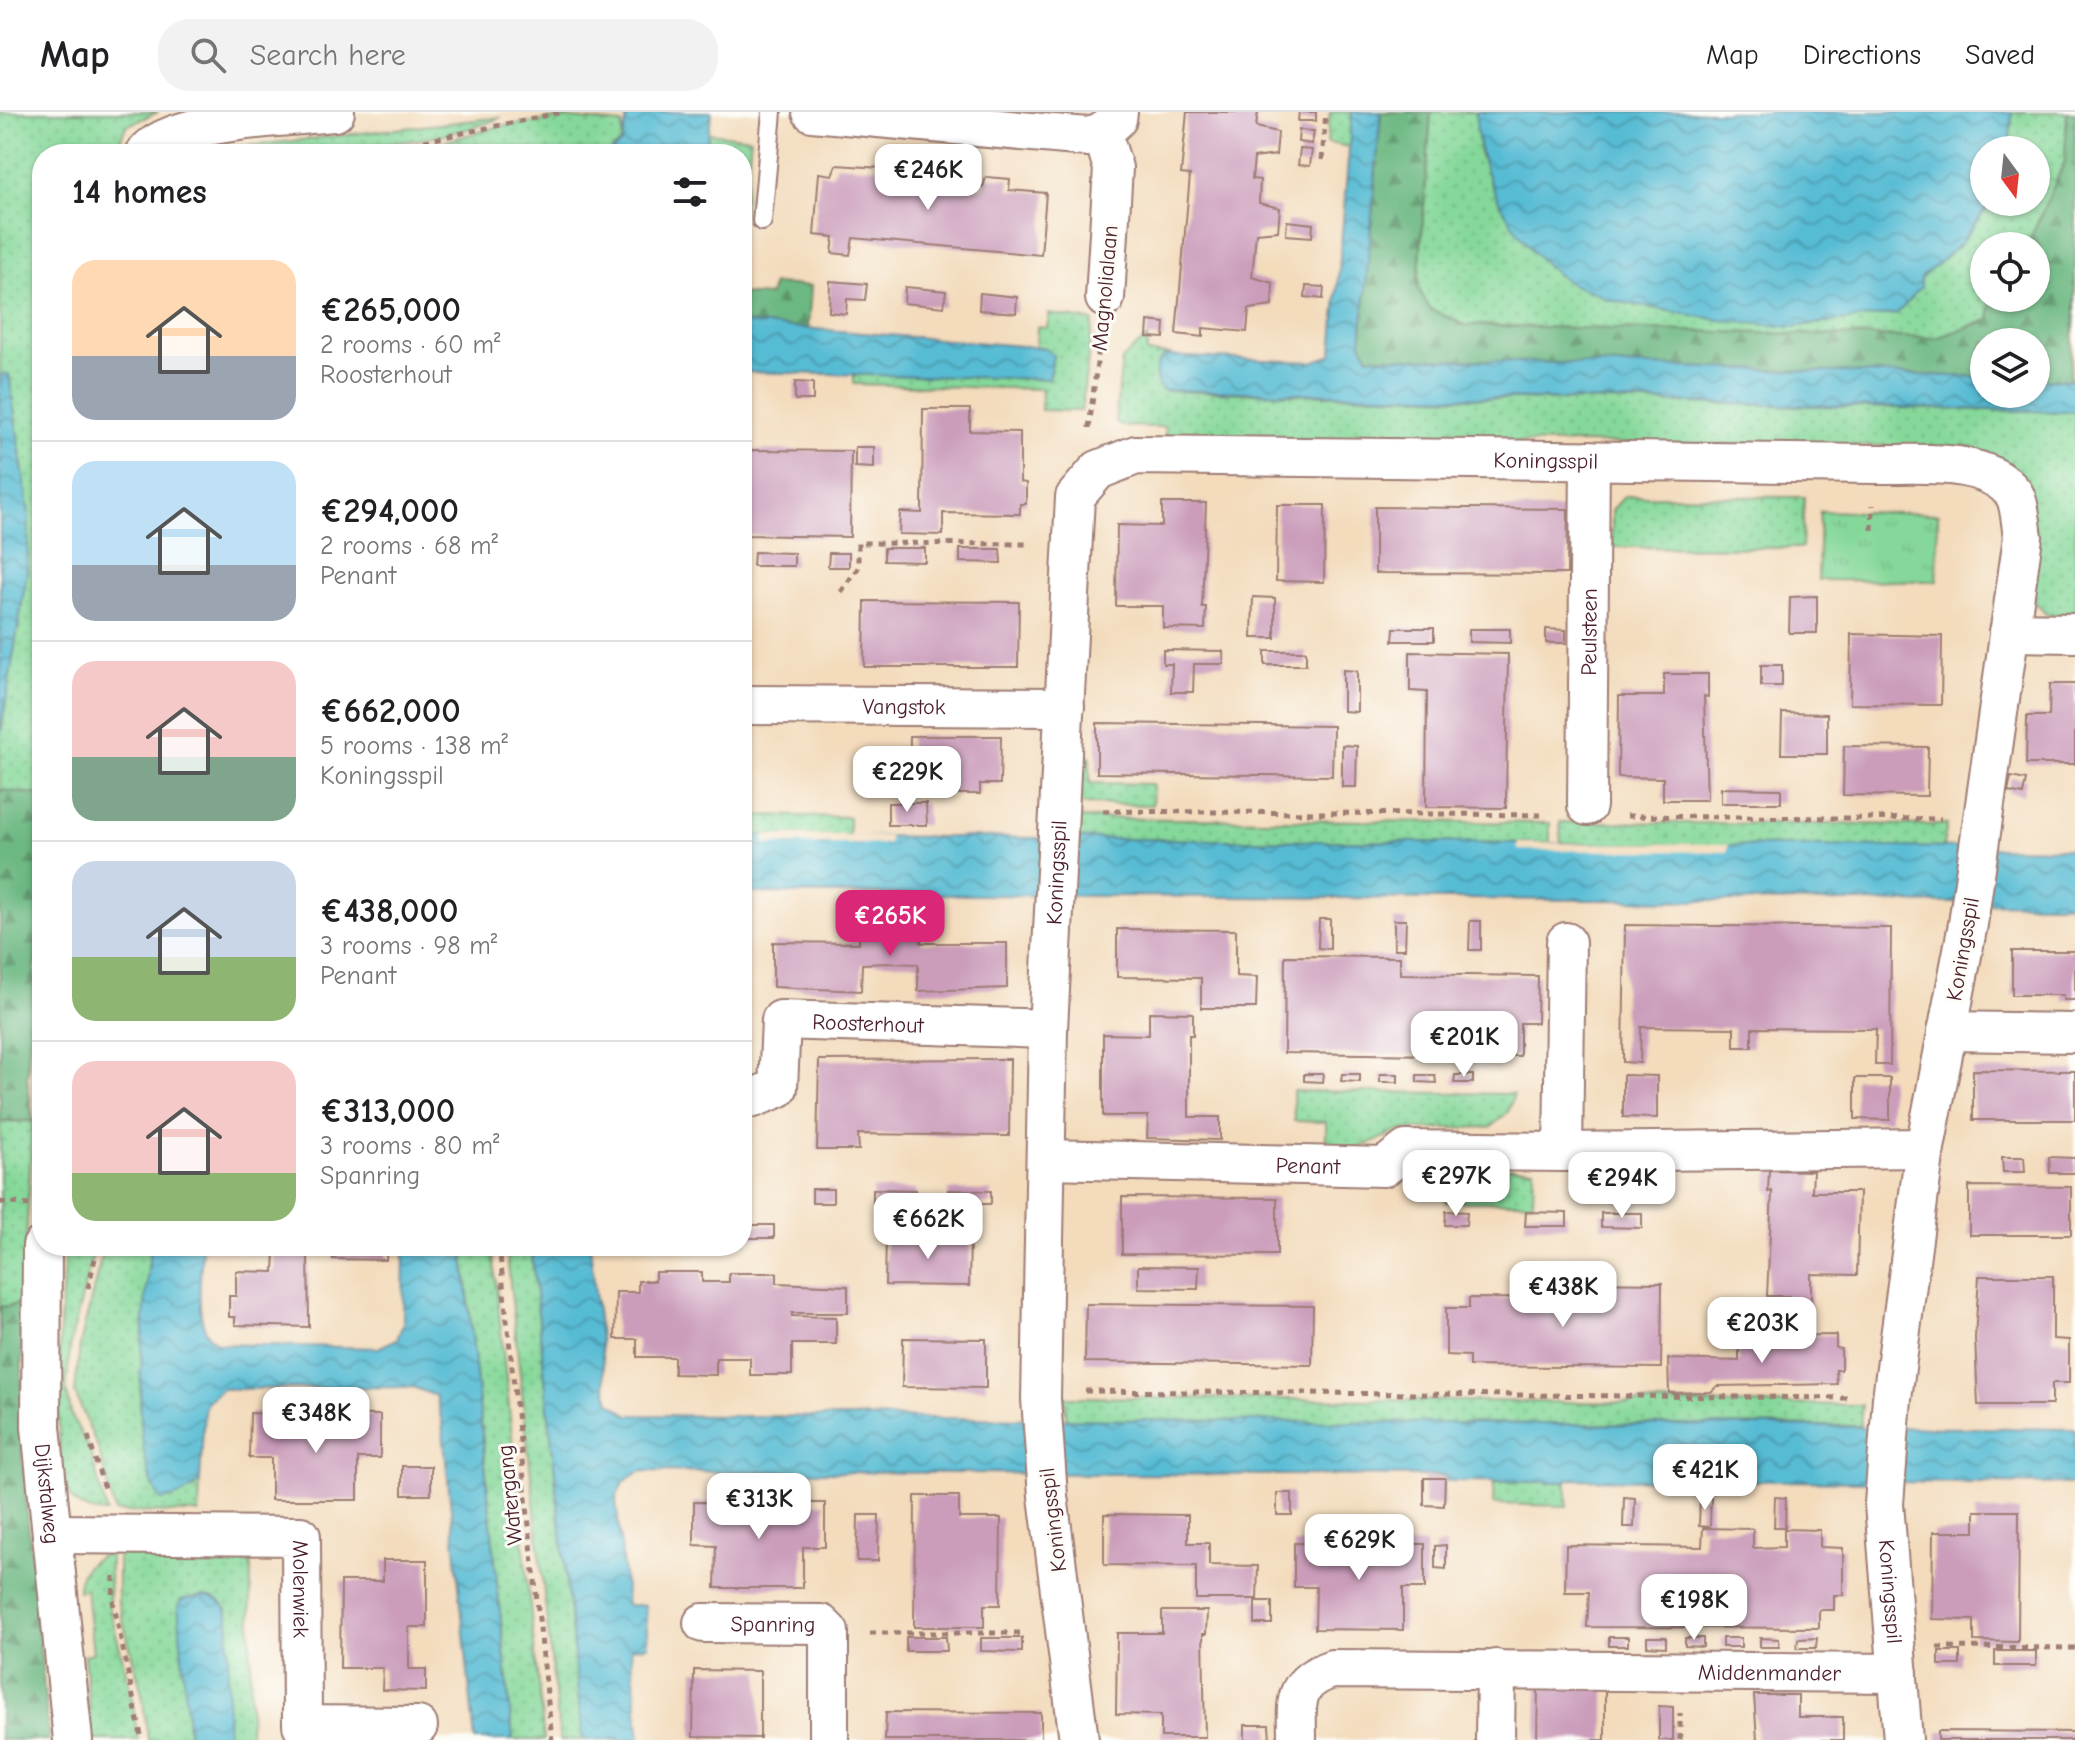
<!DOCTYPE html>
<meta charset="utf-8">
<style>
body{margin:0;font-family:"Comic Neue",sans-serif;background:#f2f2f2;color:#202124;height:100vh;display:flex;flex-direction:column;font-size:30px;white-space:nowrap}
*{box-sizing:border-box;margin:0}
p{font-size:26px;color:#757577}
.icon{flex:none;width:44px;height:44px;fill:none;stroke:currentColor;stroke-width:2;stroke-linecap:round;stroke-linejoin:round}
.map{position:relative;flex:1;overflow:hidden}
.side{position:absolute;left:32px;top:32px;width:720px;height:1112px;display:flex;flex-direction:column;background:#fff;border-radius:32px;box-shadow:0 2px 6px #0004}
.side>*{flex:none}
.needle{width:52px;rotate:165deg}
.tools{position:absolute;left:1970px;top:24px;display:grid;gap:16px}
.tools a{display:grid;place-items:center;width:80px;height:80px;border-radius:50%;background:#fff;box-shadow:0 2px 6px #0004;font-size:40px}
.price{position:absolute;translate:-50% -68px;padding:0 18px;border-radius:16px;background:#fff;color:#222;font-size:26px;line-height:52px;filter:drop-shadow(0 2px 4px #0008)}
.price::after{content:'';position:absolute;left:50%;top:48px;width:24px;height:18px;margin-left:-12px;background:inherit;clip-path:polygon(0 0,100% 0,50% 100%)}
.price.selected{background:#db2777;color:#fff}
ul{padding:0;list-style:none}
li{display:flex;align-items:center;gap:24px;height:200px;padding:0 40px}
li+li{border-top:2px solid #e0e0e0}
li span{display:grid;place-items:center;flex:none;width:224px;height:160px;border-radius:24px;color:#555}
li>.icon{margin-inline-start:auto}
span .icon{width:96px;height:96px;fill:#fffc;stroke-width:1}
li b{font-size:34px}
h2{display:flex;justify-content:space-between;align-items:center;height:96px;padding:0 40px;font-size:34px}
header{display:flex;align-items:center;gap:48px;box-sizing:border-box;height:112px;padding:0 40px;background:#fff;border-bottom:2px solid #e0e0e0}
header strong{font-size:38px}
nav{display:flex;gap:44px;margin-inline-start:auto;font-size:28px}
.search{width:560px;height:72px;background:#f2f2f2;display:flex;align-items:center;gap:20px;box-sizing:border-box;padding:0 28px;border-radius:32px;color:#757577;font-size:30px}
.map>svg:first-child{display:block}
</style>
<header>
<strong>Map</strong>
<div class="search"><svg class="icon" aria-label="search" viewBox="0 0 24 24"><circle cx="10" cy="10" r="6"/><path d="M15 15l6 6"/></svg>Search here</div>
<nav><a>Map</a><a>Directions</a><a>Saved</a></nav>
</header>
<div class="map">
<svg width="2075" height="1628" viewBox="0 0 2075 1628">
<defs>
<pattern id="grass-dots" width="8" height="8" patternUnits="userSpaceOnUse" patternTransform="scale(2)"><rect width="8" height="8" fill="#85d89a"/><path d="M2 2h.1M6 6h.1" fill="none" stroke="#74b985" stroke-width="1.8" stroke-linecap="round"/></pattern>
<pattern id="forest-firs" width="22" height="20" patternUnits="userSpaceOnUse" patternTransform="scale(2)"><rect width="22" height="20" fill="#6cb882"/><path d="M5 1l3.5 6h-7zM16 11l3.5 6h-7z" fill="#5b956b"/></pattern>
<pattern id="park-tufts" width="24" height="20" patternUnits="userSpaceOnUse" patternTransform="scale(2)"><rect width="24" height="20" fill="#85d89a"/><path d="M3 7l-1-3M5 7V3M7 7l1-3M15 17l-1-3M17 17v-4M19 17l1-3" fill="none" stroke="#74b985"/></pattern>
<pattern id="water-waves" width="16" height="10" patternUnits="userSpaceOnUse" patternTransform="scale(2)"><rect width="16" height="10" fill="#56bcd4"/><path d="M0 5q4-4 8 0t8 0" fill="none" stroke="#4998ac"/></pattern>
</defs>
<rect width="100%" height="100%" fill="#fdfcf7"/>
<filter id="ink" filterUnits="userSpaceOnUse"><feTurbulence type="fractalNoise" baseFrequency=".0125" numOctaves="2"/><feDisplacementMap in="SourceGraphic" scale="16" xChannelSelector="R" yChannelSelector="G"/><feConvolveMatrix kernelMatrix="1 2 1 2 8 2 1 2 1" color-interpolation-filters="sRGB"/></filter>
<filter id="wash" filterUnits="userSpaceOnUse"><feTurbulence type="fractalNoise" baseFrequency=".006" numOctaves="4" result="noise"/><feDisplacementMap in="SourceGraphic" scale="32" xChannelSelector="R" yChannelSelector="G"/><feGaussianBlur stdDeviation="1.8" result="paint"/><feColorMatrix in="noise" values="0 0 0 0 0 0 0 0 0 0 0 0 0 0 0 0 0 1.4 0 .05"/><feComposite in="paint" operator="in"/></filter>
<g filter="url(#wash)">
<rect width="100%" height="100%" fill="#f3dbbc"/>
<path fill="url(#grass-dots)" stroke="#687c62" stroke-width="2" d="M0 0H158L126 14 114 42H42V683L0 678V625L27 460 29 403 9 263H0Z
M1330 0H1352L1350 35 1327 31Z
M1431 0H1476L1480 44 1487 54 1499 88 1605 187 1719 208 1896 202 1921 166 1959 133 1992 90H2036V38H2009L2012 0H2067L2065 49 2028 133 1984 134V186H1992L1989 208 1936 226 1465 213 1430 197 1418 176Z
M501 5C458 30 254 52 204 39Z
M564 6 622 12V29L609 42H374L427 34 501 14Z
M709 21 751 26 742 109V42H705Z
M1049 202 1093 209 1081 299 1041 298 1042 277 854 272V264L1046 236 1036 235 1037 215 1047 216Z
M1147 226V241L1172 243 1167 244 1166 279 2075 300V503H2047L2031 486 2000 348 1971 335 1165 327V315L1121 314 1115 310 1122 247Z
M1625 384 1804 385 1802 436 1612 435V398Z
M1079 644H1090V671L1153 672 1152 693 1077 692Z
M742 703 849 705V723L742 725Z
M1077 706 1550 711V731L1078 727Z
M1560 710 1947 713 1942 738 1561 731Z
M1293 979 1514 982 1508 1000 1491 1015 1402 1018 1355 1037 1326 1038V1010L1294 1009Z
M33 1009 22 1192 0 1195V1010Z
M1447 1052 1534 1057 1533 1090H1446Z
M65 1134H95L71 1228 66 1277 72 1305 90 1338 107 1401C92 1400 79 1398 70 1384 49 1350 62 1181 65 1134Z
M104 1134H150L140 1284 145 1344 194 1377 200 1368 199 1401 115 1400 99 1339 75 1281 80 1233Z
M463 1134H492L544 1628H513Z
M506 1134H531L583 1628H560Z
M1064 1285 1862 1293 1860 1314 1067 1309Z
M1494 1370H1567V1394L1493 1392Z
M110 1442 109 1494 131 1580 138 1628H92L84 1543 93 1541 86 1478 78 1479C78 1459 90 1445 110 1442Z
M118 1442 251 1444 250 1628H227V1496L190 1614 189 1628H148L142 1581 118 1490Z"/>
<path fill="url(#forest-firs)" stroke="#5b6c56" stroke-width="2" d="M1381 0H1431L1418 176 1430 197 1464 213 1936 226 1989 208 1992 186H2036V134H2027L2065 49 2067 0H2075V201L2070 268 2036 267V230H1984V265L1370 245 1361 232Z
M773 172 811 174 808 217 742 211V182L769 184Z
M0 678 42 683V770L27 966 33 1009H0Z
M22 1192V1347L49 1628H0V1195Z"/>
<path fill="url(#park-tufts)" stroke="#687c62" stroke-width="2" d="M1820 399 1938 402 1937 469 1818 468Z"/>
<path fill="url(#water-waves)" stroke="#506e80" stroke-width="2" d="M628 0H712L705 42H609L622 30Z
M1352 0H1381L1361 231 1369 245 1984 265V282H2036V267L2075 268V300L1162 278C1152 267 1154 252 1165 244L1312 250 1332 243Z
M1476 0H2012L2009 38H1984V90H1991L1959 133 1921 166V176C1910 183 1907 194 1896 202L1791 215 1719 208 1605 187C1593 176 1579 178 1566 169 1514 131 1476 63 1476 0Z
M742 211 1046 236 1053 243 1049 267 742 260Z
M9 262 29 403 27 460 0 625V263Z
M764 723 2075 737V792L742 781V725Z
M150 1134H202C202 1161 190 1219 219 1232L378 1236 397 1227 403 1212 404 1134H463L513 1628H475L442 1310 436 1284 413 1275 222 1277 207 1289 204 1299 200 1368C191 1381 177 1386 161 1388 125 1338 146 1196 150 1134Z
M531 1134H590L605 1272 610 1290 628 1303 2075 1317V1372L1568 1367 1567 1370 1446 1369V1364L643 1359C627 1365 620 1371 616 1388L627 1493H645L648 1534 631 1536 640 1628H583Z
M203 1484C219 1485 226 1492 229 1507L227 1628H189L178 1494 181 1488Z"/>
<path fill="#f3dbbc" d="M764 723H859L889 724V732H765Z
M1518 731 1728 732V735L1727 740 1518 738Z"/>
<g id="blocks">
<path fill="#cb9dbb" d="M1187 0H1258L1256 15 1278 20 1276 43 1254 46 1252 67 1260 68 1259 91 1280 96 1278 119 1256 121 1254 144 1252 165 1273 171 1272 194 1249 197 1247 220 1203 216V225L1176 222 1190 63 1181 62Z
M1299 0H1316V9H1298Z
M1299 18 1314 19 1312 32 1298 30Z
M1300 37 1312 38 1310 54 1298 53Z
M836 53 881 56 883 67 895 68 932 71V61L956 62 958 73 970 75H983L986 65 1010 67 1009 78 1046 81 1041 143 853 126 850 143 832 141 834 125 814 123 819 61 832 63Z
M1287 109 1313 112 1312 125 1286 123Z
M830 169 867 172 865 188 847 187 846 202 829 200Z
M1306 174 1324 175 1323 187 1305 185Z
M905 175 946 179 944 195 904 191Z
M980 181 1017 185 1016 201 979 198Z
M1148 209 1165 211 1164 226 1147 225Z
M795 270 813 271V288H795Z
M923 297H970V319L1020 320V370L1026 371V392H1020V402L943 401V423L899 422 900 400 922 401Z
M855 335H874V356L855 355Z
M742 338 851 339 850 425 742 423Z
M1162 391H1206L1202 495H1206L1205 517 1163 516V494H1116L1117 413 1162 414Z
M1277 393H1325L1324 470 1276 469Z
M1375 395 1568 397 1567 462 1375 461Z
M884 436H925V450L884 449Z
M960 437H1000L1001 451 960 450Z
M754 440 794 441V454H753Z
M829 441H849V455H828Z
M1817 484V521H1789L1790 485Z
M1253 485 1275 486V526H1252Z
M865 489 1019 490 1018 555H864Z
M1394 516H1434V529H1393Z
M1469 517H1510V531L1469 530Z
M1546 517 1566 518V531H1546Z
M1851 522 1942 524 1941 593 1850 592Z
M1163 538 1223 539 1224 552H1194L1193 580H1171L1172 552H1163Z
M1265 539H1306V553H1265Z
M1410 540 1508 542 1506 696 1426 695 1427 580 1410 579Z
M1761 553H1782V574H1761Z
M1343 558 1357 559V600L1343 599Z
M1664 562H1708V585L1704 584 1707 688H1663V666L1618 665 1619 584H1664Z
M2050 572H2075V652H2026L2027 604H2049Z
M1782 601 1827 602V642H1781Z
M1097 611 1333 614 1332 664 1097 661Z
M910 624H1001L1000 672H980V682H953V672L909 671Z
M1342 633 1357 634 1356 675H1342Z
M1844 634 1928 635 1927 684 1843 683Z
M2011 665 2026 668 2023 683 2008 680Z
M1721 676 1781 677V691H1721Z
M888 691H926L927 713H888Z
M859 800H921V831H1007V876L918 879V852L890 851 862 852 861 879 773 875V830L859 831Z
M1319 807H1330V837L1318 836Z
M1394 808H1406L1405 837H1394Z
M1470 809H1481V838H1469Z
M1625 813 1891 816 1890 953H1875L1876 917 1752 916V935H1734V916L1641 915 1640 951 1623 950Z
M1117 817 1236 818V864L1257 865 1256 896H1201V866L1117 865Z
M2012 839H2075V888H2063V883H2012Z
M742 841H745V917H742Z
M1285 844 1400 845V862L1538 864 1537 911H1520V944L1284 941Z
M1149 900 1193 901V923H1189V1005H1220V1028L1147 1026 1148 1004H1103V922L1149 923Z
M1007 947H1010L1009 1024 858 1022 859 1038H817L819 948Z
M1973 958 2075 959V1008H1973Z
M1304 962H1323L1322 970 1304 969Z
M1342 962H1360V970L1341 969Z
M1380 962H1398V970H1380Z
M1417 963H1435L1436 971 1417 970Z
M1455 963H1473V971H1454Z
M1623 963 1657 964V1006L1623 1005Z
M1855 966H1890V1008L1855 1007Z
M2002 1045H2024L2025 1060H2003Z
M2049 1045 2075 1046V1061H2050Z
M1769 1058 1813 1059 1812 1080H1859L1857 1163 1811 1162V1203L1789 1202V1184H1767L1772 1079 1768 1080Z
M1969 1074 2071 1075V1123H1969Z
M812 1077H833V1091H812Z
M873 1077 916 1078 915 1091H873Z
M948 1078 991 1079V1092H949Z
M1122 1085 1277 1086V1143L1122 1142Z
M1446 1099 1467 1100 1466 1113H1445Z
M1526 1100 1567 1101V1114H1525Z
M1601 1101H1642V1116L1601 1115Z
M742 1113H774V1126H742Z
M886 1124 970 1125 969 1174 885 1173Z
M333 1134H387L386 1148 333 1147Z
M275 1139 308 1140 309 1215 235 1213V1205H229V1184H236V1159L274 1160Z
M1138 1154 1199 1155 1198 1177 1138 1176Z
M655 1160H702V1170H729V1161H777V1171L848 1174V1201H792V1204L836 1205V1232H792V1263H750V1246H716V1263L674 1262V1245H637V1227H615L616 1180H638V1169H655Z
M1979 1164H2053V1227L2069 1228V1271H2052V1293H1978L1975 1226Z
M1583 1170 1662 1171 1661 1256 1469 1254V1244L1446 1243V1196H1469V1186L1583 1187Z
M1086 1192 1313 1194 1312 1253 1085 1250Z
M1836 1223V1236L1841 1237V1258H1836L1837 1272 1717 1274 1711 1280 1669 1281 1668 1247 1739 1249V1224Z
M903 1226 986 1227V1276L902 1275Z
M250 1301 271 1302V1320H313V1302L380 1303V1346H358V1388H271V1346H249Z
M402 1354H431V1383H402Z
M1424 1366H1445L1444 1394 1424 1393Z
M1277 1381H1292V1403H1277Z
M915 1384H959V1406H1001L1000 1493H984V1515H914Z
M1624 1385 1635 1386 1634 1415H1623Z
M1700 1385H1711L1710 1415 1699 1414Z
M1775 1385 1786 1386 1785 1415H1774Z
M694 1390 825 1391V1435H803V1476H715L716 1434 694 1433Z
M1975 1399H2019L2018 1530 1974 1529V1508L1932 1507 1933 1420H1975Z
M1104 1402 1188 1403V1431H1209V1453L1258 1454 1257 1487H1196V1454L1104 1453Z
M858 1403H879L878 1449H857Z
M1703 1416 1753 1417V1436L1784 1435V1417L1820 1418V1435L1843 1436V1483H1834V1498H1819V1516L1587 1515 1589 1480H1565L1566 1433 1702 1435Z
M1294 1431 1425 1432V1476H1403V1518L1315 1517 1316 1475H1294Z
M1446 1433V1457L1435 1456V1434Z
M383 1448H427V1515H409V1557H426V1579L382 1578 383 1556H340L341 1469H383Z
M1255 1489H1272V1512H1255Z
M1162 1499H1207L1206 1522H1203L1205 1625H1161V1603L1116 1602 1117 1521H1162Z
M906 1525H946L947 1539H906Z
M1609 1525H1628V1534H1609Z
M1647 1525H1666V1535L1647 1534Z
M981 1526H1022V1540L981 1539Z
M1685 1526H1703V1535L1685 1534Z
M1722 1526H1741V1535H1722Z
M1760 1526 1779 1527V1535H1760Z
M1817 1526 1816 1536H1797L1798 1527Z
M1939 1539H1960V1553H1939Z
M1995 1539H2036V1554H1995Z
M694 1558 760 1559V1626L693 1625Z
M1538 1575H1605V1628H1537Z
M1754 1583H1798V1605H1843V1628H1757Z
M1659 1594 1673 1595V1628H1659Z
M886 1600 1041 1601V1628H885Z
M1245 1613H1269L1270 1628H1245Z
M1938 1619 2075 1620V1628H1938Z"/>
</g>
</g>
<g filter="url(#ink)">
<use href="#blocks" fill-opacity="0" stroke="#9e7d74" stroke-width="2"/>
<g fill="none" stroke-linecap="round" stroke-linejoin="round">
<g stroke="#9e7d74" stroke-width="22">
<path id="service" d="M762 109 772 0"/>
</g>
<g stroke="#9e7d74" stroke-width="42">
<g id="minor">
<path d="M812 0 1087 25 1102 21 1117 7 1118 0"/>
<path d="M1102 21 1113 56 1105 186"/>
<path d="M145 42C168 7 293 5 335 0"/>
<path d="M2009 520 2075 521"/>
<path id="s1" d="M742 593 1065 595"/>
<path id="s2" d="M1587 694 1590 348"/>
<path d="M1947 919 2075 921"/>
<path id="s3" d="M753 986 778 976 781 908 1048 917"/>
<path d="M1563 1040 1566 830"/>
<path id="s4" d="M1046 1047 1384 1055 1406 1038 1563 1040 1925 1036"/>
<path id="s5" d="M42 1134 41 1315 73 1628"/>
<path id="s6" d="M52 1422 301 1424 302 1613 418 1614"/>
<path id="s7" d="M703 1511 821 1512 829 1520V1628"/>
<path id="s8" d="M1079 1628 1048 1384 1041 1287 1048 917 1075 385 1098 358 1136 343 1875 352C1916 353 1986 344 2014 382 2020 392 2021 413 2023 425L1968 812 1925 1036 1892 1286 1884 1392 1903 1628"/>
<path id="s9" d="M1297 1628C1297 1590 1291 1571 1332 1557L1898 1561"/>
<path d="M1495 1628 1496 1557"/>
</g>
</g>
<path stroke="#9e7d74" stroke-width="5" stroke-dasharray="6 6" stroke-linecap="butt" d="M353 40 382 38 563 0
M1322 48 1326 0
M1089 316 1100 227
M1872 418 1873 393
M841 480 858 456V431L1030 432
M1103 699 1545 703
M1627 704 1941 707
M0 1090 29 1093
M499 1134 552 1628
M88 1176 98 1134
M1085 1279 1851 1286
M88 1324 105 1379
M114 1464 113 1489 142 1628
M870 1521H1024
M1937 1535 2075 1536
M1680 1628V1601"/>
<use href="#service" stroke="#fff" stroke-width="18"/>
<use href="#minor" stroke="#fff" stroke-width="38"/>
</g>
</g>
<g text-anchor="middle" stroke-width="6" stroke-linejoin="round" paint-order="stroke">
<g font-size="22" fill="#4a1f2b" stroke="#fdfcf7">
<text transform="translate(1104 176) rotate(-85)" y="8">Magnolialaan</text>
<text dy="8" stroke="none"><textPath href="#s8" startOffset="1732">Koningsspil</textPath></text>
<text dy="8" stroke="none"><textPath href="#s2" startOffset="174">Peulsteen</textPath></text>
<text dy="8" stroke="none"><textPath href="#s1" startOffset="162">Vangstok</textPath></text>
<text dy="8" stroke="none"><textPath href="#s8" startOffset="870">Koningsspil</textPath></text>
<text transform="translate(1962 837) rotate(-80)" y="8">Koningsspil</text>
<text dy="8" stroke="none"><textPath href="#s3" startOffset="182">Roosterhout</textPath></text>
<text dy="8" stroke="none"><textPath href="#s4" startOffset="262">Penant</textPath></text>
<text dy="8" stroke="none"><textPath href="#s5" startOffset="248">Dijkstalweg</textPath></text>
<text transform="translate(509 1383) rotate(-96)" y="8">Watergang</text>
<text transform="translate(1052 1408) rotate(-97)" y="8">Koningsspil</text>
<text dy="8" stroke="none"><textPath href="#s8" startOffset="3318">Koningsspil</textPath></text>
<text dy="8" stroke="none"><textPath href="#s6" startOffset="302">Molenwiek</textPath></text>
<text dy="8" stroke="none"><textPath href="#s7" startOffset="70">Spanring</textPath></text>
<text dy="8" stroke="none"><textPath href="#s9" startOffset="526">Middenmander</textPath></text>
</g>
</g>
</svg>
<div class="tools">
<a><svg class="needle" viewBox="-14 -14 28 28"><path d="M0-13l5 13h-10z" fill="#e53935"/><path d="M0 13l5-13h-10z" fill="#757577"/></svg></a>
<a><svg class="icon" aria-label="locate" viewBox="0 0 24 24"><circle cx="12" cy="12" r="6"/><path d="M12 2v4M12 18v4M2 12h4M18 12h4"/></svg></a>
<a><svg class="icon" aria-label="layers" viewBox="0 0 24 24"><path d="M12 4l9 5-9 5-9-5zM3 14l9 5 9-5"/></svg></a>
</div>
<b class="price" style="left:928px;top:100px">€246K</b>
<b class="price" style="left:907px;top:702px">€229K</b>
<b class="price selected" style="left:890px;top:846px">€265K</b>
<b class="price" style="left:1464px;top:967px">€201K</b>
<b class="price" style="left:1456px;top:1106px">€297K</b>
<b class="price" style="left:1622px;top:1108px">€294K</b>
<b class="price" style="left:928px;top:1149px">€662K</b>
<b class="price" style="left:1563px;top:1217px">€438K</b>
<b class="price" style="left:1762px;top:1253px">€203K</b>
<b class="price" style="left:316px;top:1343px">€348K</b>
<b class="price" style="left:1705px;top:1400px">€421K</b>
<b class="price" style="left:759px;top:1429px">€313K</b>
<b class="price" style="left:1359px;top:1470px">€629K</b>
<b class="price" style="left:1694px;top:1530px">€198K</b>
<section class="side">
<h2>14 homes<svg class="icon" aria-label="filters" viewBox="0 0 24 24"><path d="M4 7h16M4 17h16"/><circle cx="9" cy="7" r="2"/><circle cx="15" cy="17" r="2"/></svg></h2>
<ul>
<li><span style="background:linear-gradient(#ffd9b3 60%,#9aa5b1 0)"><svg class="icon" aria-label="home" viewBox="0 0 24 24"><path d="M3 11l9-7 9 7M6 9v11h12V9"/></svg></span><div><b>€265,000</b><p>2 rooms · 60 m²</p><p>Roosterhout</p></div></li>
<li><span style="background:linear-gradient(#bfe0f5 65%,#9aa5b1 0)"><svg class="icon" aria-label="home" viewBox="0 0 24 24"><path d="M3 11l9-7 9 7M6 9v11h12V9"/></svg></span><div><b>€294,000</b><p>2 rooms · 68 m²</p><p>Penant</p></div></li>
<li><span style="background:linear-gradient(#f6c9c9 60%,#7fa58c 0)"><svg class="icon" aria-label="home" viewBox="0 0 24 24"><path d="M3 11l9-7 9 7M6 9v11h12V9"/></svg></span><div><b>€662,000</b><p>5 rooms · 138 m²</p><p>Koningsspil</p></div></li>
<li><span style="background:linear-gradient(#c9d6e8 60%,#8fb573 0)"><svg class="icon" aria-label="home" viewBox="0 0 24 24"><path d="M3 11l9-7 9 7M6 9v11h12V9"/></svg></span><div><b>€438,000</b><p>3 rooms · 98 m²</p><p>Penant</p></div></li>
<li><span style="background:linear-gradient(#f6c9c9 70%,#8fb573 0)"><svg class="icon" aria-label="home" viewBox="0 0 24 24"><path d="M3 11l9-7 9 7M6 9v11h12V9"/></svg></span><div><b>€313,000</b><p>3 rooms · 80 m²</p><p>Spanring</p></div></li>
</ul>
</section>
</div>
